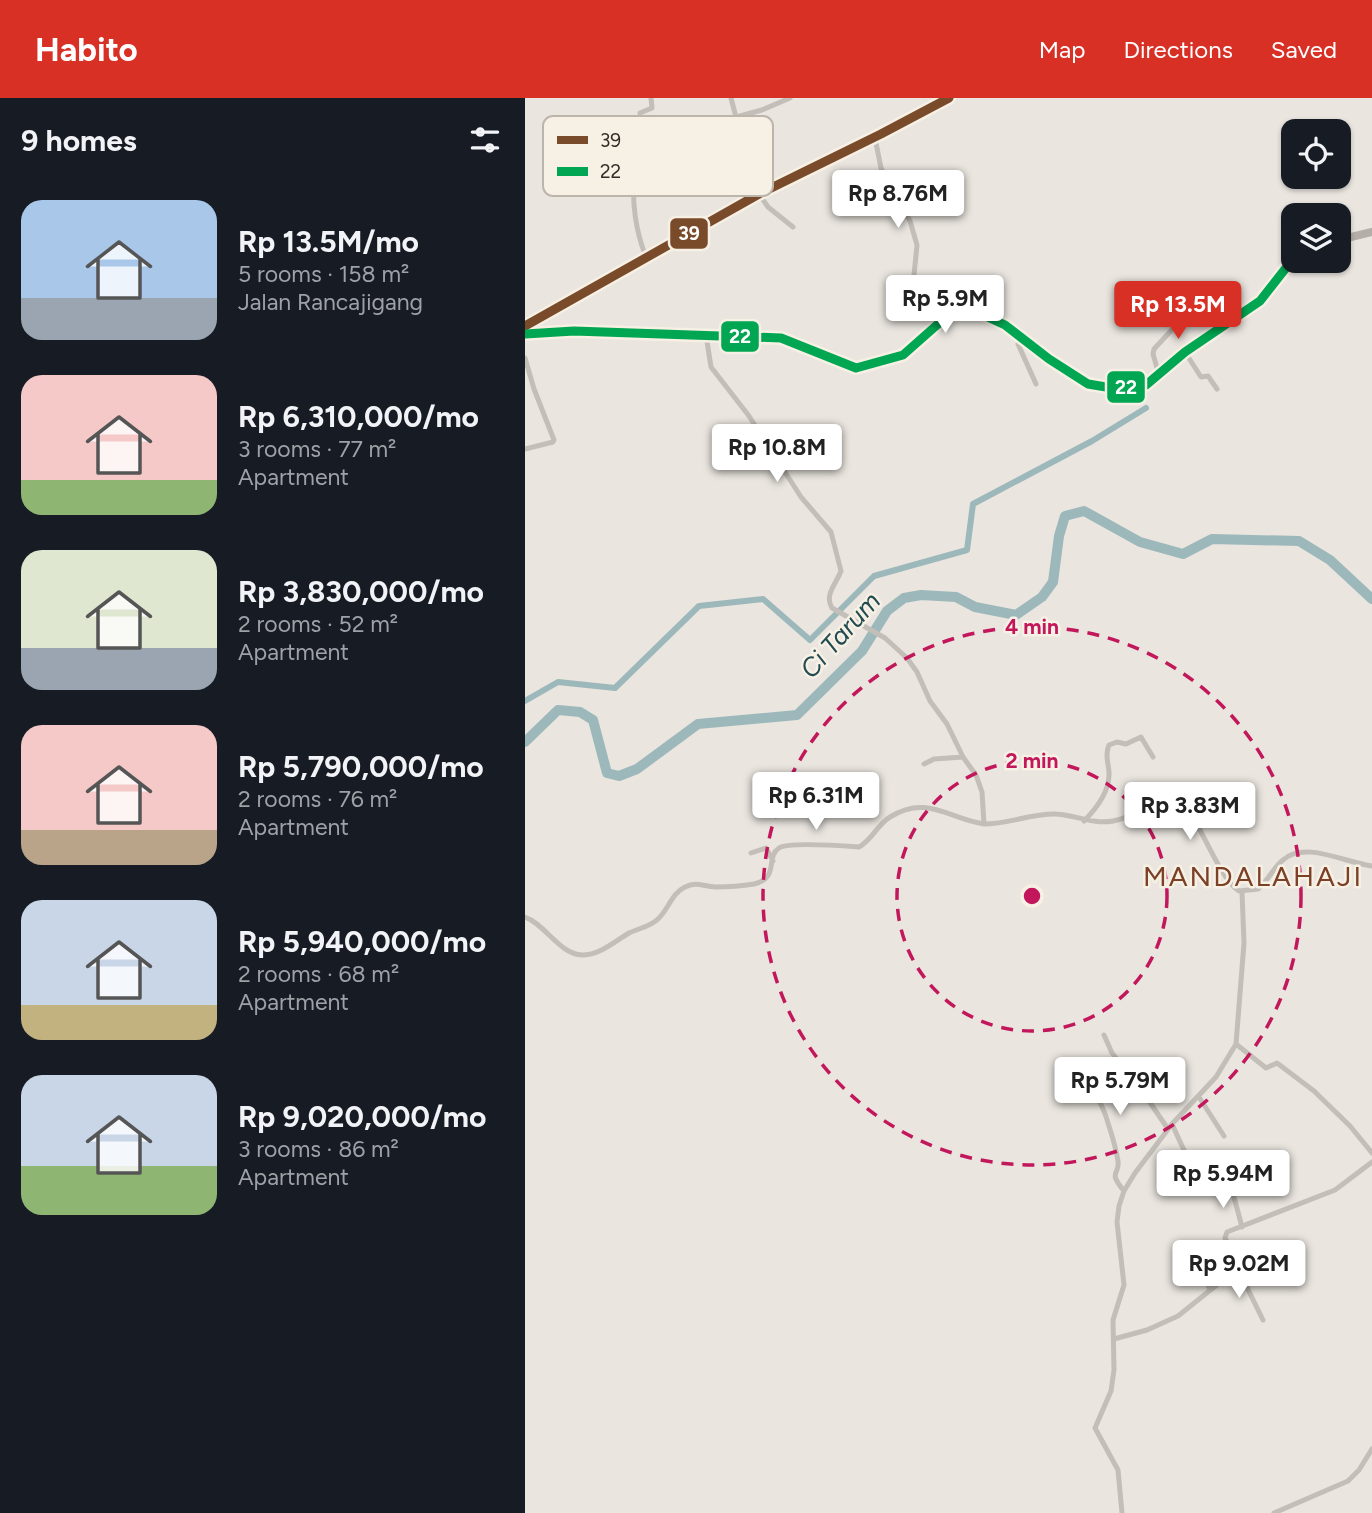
<!DOCTYPE html>
<meta charset="utf-8">
<style>
body{margin:0;font-family:Figtree,sans-serif;background:#20242c;color:#f1f3f6;height:100vh;display:flex;flex-direction:column;font-size:26px;white-space:nowrap}
*{box-sizing:border-box;margin:0}
p{font-size:23px;color:#9ea1a6}
.icon{flex:none;width:38px;height:38px;fill:none;stroke:currentColor;stroke-width:2;stroke-linecap:round;stroke-linejoin:round}
.map{position:relative;flex:1;overflow:hidden}
.details{display:flex;flex-direction:column;background:#171b24;width:525px}
.details>*{flex:none}
.buttons{position:absolute;left:756px;top:21px;display:grid;gap:14px}
.buttons a{display:grid;place-items:center;width:70px;height:70px;border-radius:14px;background:#171b24;box-shadow:0 2px 5px #0004;font-size:35px}
.price{position:absolute;translate:-50% -60px;padding:0 16px;border-radius:7px;background:#fff;color:#222;font-size:23px;line-height:46px;filter:drop-shadow(0 2px 4px #0008)}
.price::after{content:'';position:absolute;left:50%;top:42px;width:21px;height:16px;margin-left:-10px;background:inherit;clip-path:polygon(0 0,100% 0,50% 100%)}
.price.active{background:#d93025;color:#fff}
ul{padding:0;list-style:none}
li{display:flex;align-items:center;gap:21px;height:175px;padding:0 21px}
li span{display:grid;place-items:center;flex:none;width:196px;height:140px;border-radius:21px;color:#555}
li>.icon{margin-inline-start:auto}
span .icon{width:84px;height:84px;fill:#fffc;stroke-width:1}
li b{font-size:30px}
h2{display:flex;justify-content:space-between;align-items:center;height:84px;padding:0 21px;font-size:30px}
header{display:flex;align-items:center;gap:42px;box-sizing:border-box;height:98px;padding:0 35px;background:#d93025;color:#fff}
header strong{font-size:33px}
nav{display:flex;gap:38px;margin-inline-start:auto;font-size:24px}
main{display:flex;flex:1;min-height:0}
.map>svg:first-child{display:block}
</style>
<header>
<strong>Habito</strong>
<nav><a>Map</a><a>Directions</a><a>Saved</a></nav>
</header>
<main>
<section class="details">
<h2>9 homes<svg class="icon" aria-label="filters" viewBox="0 0 24 24"><path d="M4 7h16M4 17h16"/><circle cx="9" cy="7" r="2"/><circle cx="15" cy="17" r="2"/></svg></h2>
<ul>
<li><span style="background:linear-gradient(#a9c7e8 70%,#9aa5b1 0)"><svg class="icon" aria-label="home" viewBox="0 0 24 24"><path d="M3 11l9-7 9 7M6 9v11h12V9"/></svg></span><div><b>Rp 13.5M/mo</b><p>5 rooms · 158 m²</p><p>Jalan Rancajigang</p></div></li>
<li><span style="background:linear-gradient(#f6c9c9 75%,#8fb573 0)"><svg class="icon" aria-label="home" viewBox="0 0 24 24"><path d="M3 11l9-7 9 7M6 9v11h12V9"/></svg></span><div><b>Rp 6,310,000/mo</b><p>3 rooms · 77 m²</p><p>Apartment</p></div></li>
<li><span style="background:linear-gradient(#dfe7d0 70%,#9aa5b1 0)"><svg class="icon" aria-label="home" viewBox="0 0 24 24"><path d="M3 11l9-7 9 7M6 9v11h12V9"/></svg></span><div><b>Rp 3,830,000/mo</b><p>2 rooms · 52 m²</p><p>Apartment</p></div></li>
<li><span style="background:linear-gradient(#f6c9c9 75%,#b9a48a 0)"><svg class="icon" aria-label="home" viewBox="0 0 24 24"><path d="M3 11l9-7 9 7M6 9v11h12V9"/></svg></span><div><b>Rp 5,790,000/mo</b><p>2 rooms · 76 m²</p><p>Apartment</p></div></li>
<li><span style="background:linear-gradient(#c9d6e8 75%,#c2b280 0)"><svg class="icon" aria-label="home" viewBox="0 0 24 24"><path d="M3 11l9-7 9 7M6 9v11h12V9"/></svg></span><div><b>Rp 5,940,000/mo</b><p>2 rooms · 68 m²</p><p>Apartment</p></div></li>
<li><span style="background:linear-gradient(#c9d6e8 65%,#8fb573 0)"><svg class="icon" aria-label="home" viewBox="0 0 24 24"><path d="M3 11l9-7 9 7M6 9v11h12V9"/></svg></span><div><b>Rp 9,020,000/mo</b><p>3 rooms · 86 m²</p><p>Apartment</p></div></li>
</ul>
</section>
<div class="map">
<svg width="847" height="1415" viewBox="0 0 847 1415">
<rect width="100%" height="100%" fill="#eae5df"/>
<g fill="none" stroke-linecap="round" stroke-linejoin="round">
<path stroke="#9cb8ba" stroke-width="6" d="M0 603 33 584 90 590 174 508 238 501 285 542 349 478 442 452 448 406 567 343 621 310"/>
<path stroke="#9cb8ba" stroke-width="10" d="M0 644 33 612 55 614 68 622 82 675 94 678 112 671 173 626 272 617 337 553 362 513 379 500 396 497 431 499 450 509 491 517 517 499 528 484 534 438 540 418 559 413 615 444 658 456 687 441 774 443 805 462 847 501"/>
<path stroke="#c3beb8" stroke-width="5" d="M206 0 211 19
M350 40 356 70 385 123 392 147 388 187
M102 48 118 49
M123 48H146L155 46 152 32 193 24
M234 96 243 109 268 129
M227 100C215 76 197 51 193 24L237 12 265 0
M121 159C111 134 106 103 110 76 111 67 116 58 118 49L125 45 115 15 127 10 126 0
M497 239 493 246 511 286
M660 254 676 279 683 278 692 291
M0 260 9 291 29 342 28 344 0 351
M634 277 628 256 629 251 668 209
M399 666 409 661 438 659
M559 723C572 710 585 693 584 674 583 664 580 656 584 647L592 644 601 646 616 639 628 659
M459 726C483 726 505 716 529 716 549 716 567 727 588 723 611 719 627 704 648 698 670 704 689 776 714 793L733 791C743 783 748 770 758 762 779 742 821 765 847 768
M226 755 241 750 248 763
M0 819C20 826 34 856 57 857 75 857 90 843 104 835 114 830 125 829 133 821 143 812 147 795 160 789 172 783 179 789 191 789 203 789 217 788 229 786 255 780 240 759 254 750 262 744 320 748 334 749 347 742 352 727 365 719 402 696 424 721 459 726L457 694 451 677 438 659 422 626 405 603 392 574 382 560 360 540 307 510C299 497 311 486 316 473L306 434 276 399 224 318 186 269 181 237
M579 937 587 955 611 984 643 1031
M711 946 741 970 752 965 789 993 825 1028 847 1055
M551 965C563 984 577 1003 583 1025 587 1037 591 1051 593 1063 595 1078 582 1072 599 1093
M674 999 699 1038
M647 1026C676 1089 676 1102 748 1074
M706 1088 717 1129
M648 1095 679 1084
M657 1169 669 1164 685 1191
M712 1169 738 1222
M589 1241 622 1232 653 1218 708 1174 713 1165 700 1140 702 1134 810 1092 847 1064
M597 1415 593 1372 570 1330 586 1293 589 1272 588 1222 599 1187 592 1124 594 1108 599 1093 610 1075 647 1026 691 979 711 946 719 845 717 794
M749 1415 823 1383 834 1372 847 1351"/>
<path stroke="#b4aea8" stroke-width="8" d="M814 142 847 134
M0 228 234 96 356 36 424 0
M0 236 49 233 256 240 331 270 378 257 421 219 438 214H452L480 227 524 261 563 286 587 290 621 287 660 254 735 203 768 161"/>
<g stroke="#f7f0e5" stroke-width="14">
<path id="bus-1" d="M0 228 234 96 356 36 424 0"/>
</g>
<g stroke="#f7f0e5" stroke-width="14">
<path id="bus-2" d="M0 236 49 233 256 240 331 270 378 257 421 219 438 214H452L480 227 524 261 563 286 587 290 621 287 660 254 735 203 768 161"/>
</g>
<use href="#bus-1" stroke="#7a4b2a" stroke-width="9"/>
<use href="#bus-2" stroke="#00a651" stroke-width="9"/>
</g>
<g fill="none" stroke="#c2185b" stroke-width="3.5" stroke-dasharray="12 9">
<circle cx="507" cy="798" r="135"/>
<circle cx="507" cy="798" r="269"/>
</g>
<g text-anchor="middle" stroke-width="5" stroke-linejoin="round" paint-order="stroke">
<g font-size="26" font-style="italic" fill="#1f4b51" stroke="#f7f0e5">
<text transform="translate(315 537) rotate(-48)" y="9">Ci Tarum</text>
</g>
<g font-size="28" letter-spacing="2" fill="#7c4026" stroke="#f7f0e5">
<text x="728" y="788">MANDALAHAJI</text>
</g>
</g>
<rect x="18" y="18" width="230" height="80" rx="10" fill="#f7f0e5" stroke="#bcb5ac" stroke-width="2"/>
<rect x="32" y="38" width="31" height="8" fill="#7a4b2a"/>
<rect x="32" y="69" width="31" height="9" fill="#00a651"/>
<g font-size="19" fill="#332b27">
<text x="75" y="49">39</text>
<text x="75" y="80">22</text>
</g>
<circle cx="507" cy="798" r="10" fill="#c2185b" stroke="#f7f0e5" stroke-width="3.5"/>
<g font-size="21" text-anchor="middle" font-weight="bold" fill="#c2185b" stroke="#f7f0e5" stroke-width="5" stroke-linejoin="round" paint-order="stroke">
<text x="507" y="536">4 min</text>
<text x="507" y="670">2 min</text>
</g>
<g stroke="#f7f0e5" stroke-width="2.5">
<rect x="144" y="119" width="40" height="33" rx="7" fill="#7a4b2a"/>
<rect x="195" y="222" width="40" height="33" rx="7" fill="#00a651"/>
<rect x="581" y="272" width="40" height="34" rx="7" fill="#00a651"/>
</g>
<g font-size="19" text-anchor="middle" font-weight="bold" fill="#fff">
<text x="164" y="142">39</text>
<text x="215" y="245">22</text>
<text x="601" y="296">22</text>
</g>
</svg>
<div class="buttons">
<a><svg class="icon" aria-label="locate" viewBox="0 0 24 24"><circle cx="12" cy="12" r="6"/><path d="M12 2v4M12 18v4M2 12h4M18 12h4"/></svg></a>
<a><svg class="icon" aria-label="layers" viewBox="0 0 24 24"><path d="M12 4l9 5-9 5-9-5zM3 14l9 5 9-5"/></svg></a>
</div>
<b class="price" style="left:373px;top:132px">Rp 8.76M</b>
<b class="price" style="left:420px;top:237px">Rp 5.9M</b>
<b class="price active" style="left:653px;top:243px">Rp 13.5M</b>
<b class="price" style="left:252px;top:386px">Rp 10.8M</b>
<b class="price" style="left:291px;top:734px">Rp 6.31M</b>
<b class="price" style="left:665px;top:744px">Rp 3.83M</b>
<b class="price" style="left:595px;top:1019px">Rp 5.79M</b>
<b class="price" style="left:698px;top:1112px">Rp 5.94M</b>
<b class="price" style="left:714px;top:1202px">Rp 9.02M</b>
</div>
</main>
